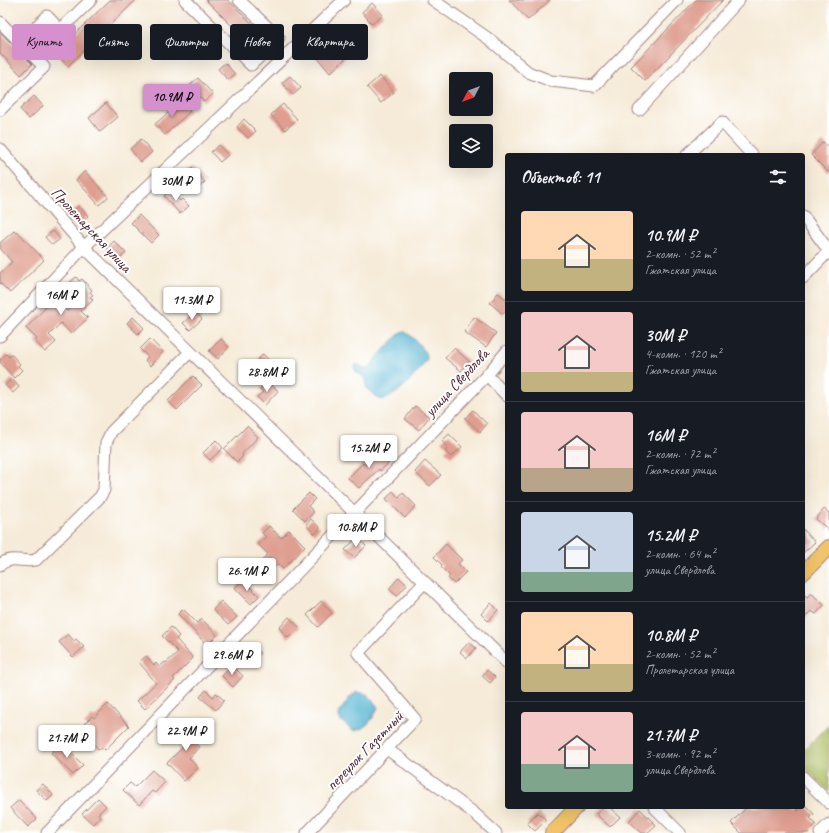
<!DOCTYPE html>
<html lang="ru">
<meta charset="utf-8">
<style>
body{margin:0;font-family:Caveat,sans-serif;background:#20242c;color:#f1f3f6;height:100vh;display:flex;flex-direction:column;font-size:15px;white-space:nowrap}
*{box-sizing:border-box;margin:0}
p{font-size:13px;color:#9ea1a6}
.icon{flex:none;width:22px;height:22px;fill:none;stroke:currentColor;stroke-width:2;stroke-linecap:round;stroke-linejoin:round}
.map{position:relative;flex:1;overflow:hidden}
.panel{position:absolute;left:505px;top:153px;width:300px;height:656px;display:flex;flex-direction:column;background:#171b24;border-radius:4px;box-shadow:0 4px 16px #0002}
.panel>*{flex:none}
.banner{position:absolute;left:12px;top:24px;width:380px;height:36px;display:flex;gap:8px}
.needle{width:26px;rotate:229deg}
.tools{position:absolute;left:449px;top:72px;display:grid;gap:8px}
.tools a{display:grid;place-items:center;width:44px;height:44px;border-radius:4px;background:#171b24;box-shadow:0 4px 16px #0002;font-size:20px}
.price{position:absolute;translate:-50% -34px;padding:0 9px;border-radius:4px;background:#fff;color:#222;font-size:13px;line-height:26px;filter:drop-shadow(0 1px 2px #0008)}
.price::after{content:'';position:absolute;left:50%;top:24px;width:12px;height:9px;margin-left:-6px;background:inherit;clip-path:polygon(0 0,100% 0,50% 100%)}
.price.selected{background:#d690ce;color:#111}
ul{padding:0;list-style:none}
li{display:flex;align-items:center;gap:12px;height:100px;padding:0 16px}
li+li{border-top:1px solid #363941}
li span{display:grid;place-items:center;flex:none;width:112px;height:80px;border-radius:4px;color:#555}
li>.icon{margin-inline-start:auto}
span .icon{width:48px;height:48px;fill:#fffc;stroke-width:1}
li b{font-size:17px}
h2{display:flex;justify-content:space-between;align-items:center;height:48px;padding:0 16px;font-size:17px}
.tag{padding:0 14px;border-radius:4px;background:#171b24;box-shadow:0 4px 16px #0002;font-size:14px;line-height:36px}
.tag.selected{background:#d690ce;color:#111}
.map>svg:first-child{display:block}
</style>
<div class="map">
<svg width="829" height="833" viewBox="0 0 829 833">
<rect width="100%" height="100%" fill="#fff"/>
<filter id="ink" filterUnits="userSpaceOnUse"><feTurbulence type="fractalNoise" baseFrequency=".025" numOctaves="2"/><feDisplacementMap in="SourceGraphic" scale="8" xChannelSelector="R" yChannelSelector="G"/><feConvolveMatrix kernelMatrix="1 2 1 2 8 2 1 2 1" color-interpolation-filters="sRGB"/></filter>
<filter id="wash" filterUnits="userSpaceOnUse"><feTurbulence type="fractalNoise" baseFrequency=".012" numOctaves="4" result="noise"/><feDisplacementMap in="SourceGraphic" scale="16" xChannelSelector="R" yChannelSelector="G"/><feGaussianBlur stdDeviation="0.9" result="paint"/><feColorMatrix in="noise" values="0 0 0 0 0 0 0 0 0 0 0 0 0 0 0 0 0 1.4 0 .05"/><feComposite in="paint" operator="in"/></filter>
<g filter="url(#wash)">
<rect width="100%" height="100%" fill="#f6ebd8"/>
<path fill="#acbb5e" stroke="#7b6d44" d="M829 725V792L803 766V751Z"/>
<path fill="#51b3d0" stroke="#4e697e" d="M402 331C411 333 426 350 427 359 420 371 393 402 379 399L367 389 364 377 356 372 354 367 357 364 367 369 370 368 376 358Z
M357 692 367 694 378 707C374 718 366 730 353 731L341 721 338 714 351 696Z"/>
<g id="blocks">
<path fill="#df9e90" d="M110 0H136L68 66 55 53Z
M206 0H228L268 39 256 50Z
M509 0H550L528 20Z
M696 0H723L645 81 631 67Z
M372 3 383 15 372 24 362 12Z
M343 30 358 47 330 73 316 56 336 40 334 38Z
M0 32 32 64 21 75 0 53Z
M225 63 235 74 228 80 218 69Z
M290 76 301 88 293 95 282 83Z
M380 76 394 92 381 103 367 87Z
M198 78 213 94 204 102 190 85Z
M34 96 43 106 29 119 20 109Z
M181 102 190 111 165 135 155 124Z
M106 103 118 117 100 132 89 118Z
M283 104 297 119 285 130 271 115Z
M244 119 256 131 248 138 237 127Z
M141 139 152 152 141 162 130 149Z
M823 142 829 148V173L811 155Z
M219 145 228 155 220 162 211 152Z
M192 167 205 182 197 189 184 174Z
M85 171 108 197 99 205 76 180Z
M170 190 180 201 182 199 189 206 180 214 164 196Z
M79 206 88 216 80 223 71 213Z
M139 215 159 235 151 243 131 223Z
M14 231 16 233 17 231 44 260 10 293 0 283V273L12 262 0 248V243Z
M53 231 60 239 52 245 45 237Z
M114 241 126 253 118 260 107 248Z
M76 277 79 281 82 279 92 290 90 292 93 295 90 297 93 300 81 311 88 318 71 334 61 323 49 335 56 342 45 352 35 341 37 339 26 328 55 298 67 311 80 299 67 285Z
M498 293 507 300V309L503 314 490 303Z
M195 312 202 319 190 330 183 323Z
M133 317 144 328 138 334 127 323Z
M474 317 496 333 486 347 464 332Z
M150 339 163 352 150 366 145 360 148 357 140 349Z
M221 339 229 347 218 359 209 351Z
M454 348 469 361 461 371 445 358Z
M6 354 9 357 12 355 20 364 18 366 22 370 14 378 0 362V360Z
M263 354 273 365 259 379 253 373 256 370 252 366Z
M193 376 202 385 177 410 168 401Z
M12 379 19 387 13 393 5 385Z
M268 381 278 391 265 405 257 397 263 392 260 389Z
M415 406 429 417 419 430 405 419Z
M473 410 487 424 480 432 465 418Z
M247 426 258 437 242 454 243 456 237 462 224 449Z
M449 434 462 447 451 457 445 451 448 448 442 441Z
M216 440 223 448 210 460 203 453Z
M380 450 391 461 380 471 379 469 359 488 348 478 363 463 364 465Z
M425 461 441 475 430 486 415 472Z
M393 491 399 498 403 493 416 506 405 518 386 499Z
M309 493 315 499 308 506 314 512 305 521 293 509Z
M824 509 829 513V530L816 519Z
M311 519 320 528 315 534 306 525Z
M269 526 281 538 289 530 305 546 283 569 278 564 264 578 254 569 268 554 258 544 266 537 262 533Z
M803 529 815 542 803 553Z
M357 537 366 546 354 558 345 550Z
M446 544 462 560 458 564 466 572 454 584 448 578 450 576 441 567 442 565 434 557Z
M399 577 407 585 397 596 389 589Z
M243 580 259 596 251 604 235 588Z
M803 593 807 597 811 593 824 605 816 614 811 611 803 620Z
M221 601 237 617 228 625 213 610Z
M321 601 332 613 318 627 307 615Z
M491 603 498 610 488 621 481 614Z
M183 609 197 623 202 619 217 635 207 645 178 614Z
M289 617 299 627 288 638 279 628Z
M171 627 179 636 176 639 193 658 173 678 175 680 145 709 137 701 156 683 139 662 146 656 154 665 156 663 159 667 165 662 166 663 178 652 162 636Z
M68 634 74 641 76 639 84 647 73 657 59 642Z
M469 642 476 648 467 658 460 652Z
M251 645 260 653 254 661 244 652Z
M232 665 243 676 233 687 222 676Z
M487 670 495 677 490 683 482 676Z
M206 690 213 697 216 693 224 700 216 710 200 697Z
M108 704 129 726 105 750 102 747 99 750 89 739 91 736 88 733 91 730 84 724 92 716 94 718Z
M190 721 201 731 192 740 199 747 189 758 198 768 184 781 167 763 185 745 175 736Z
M61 743 83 765 73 775 51 753Z
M152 770 165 782 155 793 152 791 139 805 123 790 130 783 135 787Z
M43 784 53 795 47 801 36 790Z
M98 798 106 806 98 814 100 816 93 824 82 814Z
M19 800 37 819 28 827 10 808Z
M804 804 814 814 810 818 816 824 808 833H741L731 823 747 807H794L798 811Z
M603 807H609L620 817 610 827 596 814Z
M640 809 656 825 647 833H642L629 821Z
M538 812 546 820 535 831 527 823Z"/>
</g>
</g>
<g filter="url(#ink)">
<use href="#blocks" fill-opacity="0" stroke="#a08582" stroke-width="1"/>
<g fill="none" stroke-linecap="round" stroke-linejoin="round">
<g stroke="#a08582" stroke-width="13">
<path id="minor" d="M185 0 251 65 279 38 239 0
M433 0 489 39 528 72 551 81 594 86 677 0
M0 22 44 67 0 110
M20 43 47 16 60 30 91 0
M639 110 739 0
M0 149 84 247 507 663
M687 155 722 122 752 155
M803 216 829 251 803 278
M0 336 84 247 344 0
M487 375 507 396
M0 565C11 555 23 563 36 560L100 497 104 490 106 443 111 432 190 352
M387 749 474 813 496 833
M803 777 829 803
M654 807 680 833
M47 833 487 375 507 351
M307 833 415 719 358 653 425 582
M820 833 829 824"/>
</g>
<g stroke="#a08582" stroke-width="16">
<path id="major" d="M803 573 829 547
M552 833 577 807"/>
</g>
<use href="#minor" stroke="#fff" stroke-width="11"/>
<use href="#major" stroke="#f1c36a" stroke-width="14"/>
</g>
</g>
<g text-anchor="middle" stroke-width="4" stroke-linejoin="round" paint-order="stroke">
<g font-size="16" fill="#4a1f2b" stroke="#fff">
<text transform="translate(92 229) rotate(47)" y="6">Пролетарская улица</text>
<text transform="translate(456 382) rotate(-47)" y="6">улица Свердлова</text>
<text transform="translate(364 750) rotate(-46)" y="6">переулок Газетный</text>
</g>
</g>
</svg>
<div class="tools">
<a><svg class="needle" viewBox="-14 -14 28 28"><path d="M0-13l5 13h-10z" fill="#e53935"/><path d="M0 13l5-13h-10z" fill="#9ea1a6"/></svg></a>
<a><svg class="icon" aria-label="layers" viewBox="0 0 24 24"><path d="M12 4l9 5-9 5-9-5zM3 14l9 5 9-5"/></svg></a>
</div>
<b class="price selected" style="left:172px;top:118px">10.9M ₽</b>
<b class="price" style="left:176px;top:202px">30M ₽</b>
<b class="price" style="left:61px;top:316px">16M ₽</b>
<b class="price" style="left:192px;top:321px">11.3M ₽</b>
<b class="price" style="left:267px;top:393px">28.8M ₽</b>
<b class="price" style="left:369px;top:469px">15.2M ₽</b>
<b class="price" style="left:356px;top:548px">10.8M ₽</b>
<b class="price" style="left:247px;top:592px">26.1M ₽</b>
<b class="price" style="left:232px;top:676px">29.6M ₽</b>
<b class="price" style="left:186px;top:752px">22.9M ₽</b>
<b class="price" style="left:67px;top:759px">21.7M ₽</b>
<div class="banner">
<a class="tag selected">Купить</a>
<a class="tag">Снять</a>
<a class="tag">Фильтры</a>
<a class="tag">Новое</a>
<a class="tag">Квартира</a>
</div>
<section class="panel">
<h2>Объектов: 11<svg class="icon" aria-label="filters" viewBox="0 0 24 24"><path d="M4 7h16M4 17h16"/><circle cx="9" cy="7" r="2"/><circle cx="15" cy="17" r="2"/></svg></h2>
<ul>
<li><span style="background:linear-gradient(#ffd9b3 60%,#c2b280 0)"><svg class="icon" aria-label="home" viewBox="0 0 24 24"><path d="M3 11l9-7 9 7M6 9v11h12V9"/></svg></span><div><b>10.9M ₽</b><p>2-комн. · 52 m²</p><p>Гжатская улица</p></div></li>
<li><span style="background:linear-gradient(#f6c9c9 75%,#c2b280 0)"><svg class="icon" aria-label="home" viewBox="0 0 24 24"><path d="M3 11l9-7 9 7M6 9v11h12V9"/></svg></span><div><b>30M ₽</b><p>4-комн. · 120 m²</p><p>Гжатская улица</p></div></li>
<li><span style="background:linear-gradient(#f6c9c9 70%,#b9a48a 0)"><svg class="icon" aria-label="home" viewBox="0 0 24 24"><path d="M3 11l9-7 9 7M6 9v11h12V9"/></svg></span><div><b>16M ₽</b><p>2-комн. · 72 m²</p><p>Гжатская улица</p></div></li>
<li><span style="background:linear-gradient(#c9d6e8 75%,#7fa58c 0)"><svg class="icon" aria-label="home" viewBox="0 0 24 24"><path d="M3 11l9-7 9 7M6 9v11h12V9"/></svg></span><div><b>15.2M ₽</b><p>2-комн. · 64 m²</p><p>улица Свердлова</p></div></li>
<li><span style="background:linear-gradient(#ffd9b3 65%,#c2b280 0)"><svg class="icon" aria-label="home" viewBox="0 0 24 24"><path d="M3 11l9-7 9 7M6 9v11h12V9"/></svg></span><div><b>10.8M ₽</b><p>2-комн. · 52 m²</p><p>Пролетарская улица</p></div></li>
<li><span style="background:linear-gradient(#f6c9c9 65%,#7fa58c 0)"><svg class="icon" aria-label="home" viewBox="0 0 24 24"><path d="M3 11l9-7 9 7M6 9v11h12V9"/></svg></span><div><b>21.7M ₽</b><p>3-комн. · 92 m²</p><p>улица Свердлова</p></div></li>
</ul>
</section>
</div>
